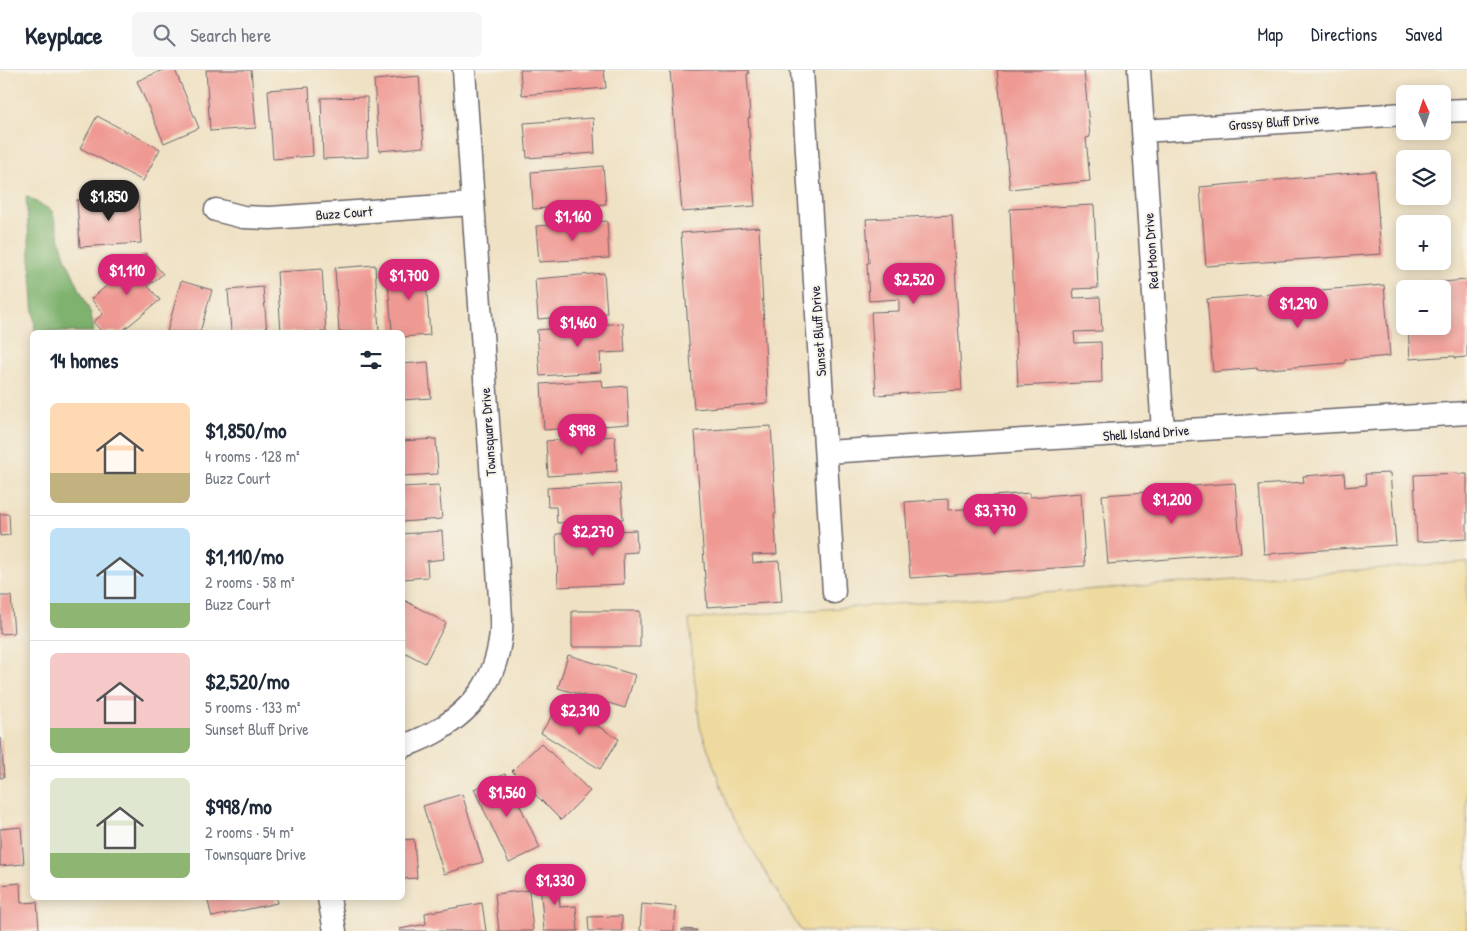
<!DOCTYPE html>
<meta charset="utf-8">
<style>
body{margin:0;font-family:"Patrick Hand",sans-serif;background:#f6f6f7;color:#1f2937;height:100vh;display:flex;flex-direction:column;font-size:19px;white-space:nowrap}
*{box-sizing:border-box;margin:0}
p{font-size:16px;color:#747a83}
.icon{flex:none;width:28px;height:28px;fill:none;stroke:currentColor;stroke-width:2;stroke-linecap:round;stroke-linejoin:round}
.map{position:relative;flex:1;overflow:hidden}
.panel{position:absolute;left:30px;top:260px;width:375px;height:570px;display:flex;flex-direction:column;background:#fff;border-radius:8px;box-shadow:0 2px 12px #0003}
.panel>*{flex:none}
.needle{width:32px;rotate:357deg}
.buttons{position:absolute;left:1396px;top:15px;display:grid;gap:10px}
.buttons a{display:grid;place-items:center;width:55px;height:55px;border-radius:8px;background:#fff;box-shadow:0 2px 12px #0003;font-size:25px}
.price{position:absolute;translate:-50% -42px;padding:0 11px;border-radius:18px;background:#db2777;color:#fff;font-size:16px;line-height:32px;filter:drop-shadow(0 1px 2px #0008)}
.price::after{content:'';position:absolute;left:50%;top:30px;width:15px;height:11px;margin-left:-8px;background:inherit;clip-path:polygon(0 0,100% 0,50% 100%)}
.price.active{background:#222;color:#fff}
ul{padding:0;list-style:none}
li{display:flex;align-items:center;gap:15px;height:125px;padding:0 20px}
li+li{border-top:1px solid #e0e1e3}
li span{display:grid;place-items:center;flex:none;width:140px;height:100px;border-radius:8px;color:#555}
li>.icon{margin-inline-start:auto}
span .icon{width:60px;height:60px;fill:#fffc;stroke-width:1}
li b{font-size:21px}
h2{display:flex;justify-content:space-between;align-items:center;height:60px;padding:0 20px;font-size:21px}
header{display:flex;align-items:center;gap:30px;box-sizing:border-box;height:70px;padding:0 25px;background:#fff;border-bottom:1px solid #e0e1e3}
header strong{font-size:24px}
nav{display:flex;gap:28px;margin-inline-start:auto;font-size:18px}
.search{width:350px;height:45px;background:#f6f6f7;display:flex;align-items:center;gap:12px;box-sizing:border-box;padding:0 18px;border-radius:8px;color:#747a83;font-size:19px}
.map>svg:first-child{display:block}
</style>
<header>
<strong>Keyplace</strong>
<div class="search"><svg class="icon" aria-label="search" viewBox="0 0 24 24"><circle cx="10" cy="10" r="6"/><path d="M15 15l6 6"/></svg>Search here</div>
<nav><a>Map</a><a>Directions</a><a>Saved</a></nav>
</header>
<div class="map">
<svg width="1467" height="861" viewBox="0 0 1467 861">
<rect width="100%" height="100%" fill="#f7f3e8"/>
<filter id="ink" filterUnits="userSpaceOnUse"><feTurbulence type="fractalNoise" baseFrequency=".02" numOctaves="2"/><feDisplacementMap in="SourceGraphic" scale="10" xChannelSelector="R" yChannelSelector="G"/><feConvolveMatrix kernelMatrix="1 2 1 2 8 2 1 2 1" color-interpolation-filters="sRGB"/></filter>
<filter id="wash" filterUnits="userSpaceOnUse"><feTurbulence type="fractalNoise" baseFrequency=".0096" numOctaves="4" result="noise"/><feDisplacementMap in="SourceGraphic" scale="20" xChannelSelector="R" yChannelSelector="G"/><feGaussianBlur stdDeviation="1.12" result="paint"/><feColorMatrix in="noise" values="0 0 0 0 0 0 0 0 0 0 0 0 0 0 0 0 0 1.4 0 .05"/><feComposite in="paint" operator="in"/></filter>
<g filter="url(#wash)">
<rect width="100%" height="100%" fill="#efe1c3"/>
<path fill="#7eb26e" stroke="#506a54" d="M26 126 52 141 65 187 91 244 94 262H35Z"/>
<path fill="#eeda9e" stroke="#887e6c" d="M1467 492V861H801L732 747 700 657 692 586 689 549Z"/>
<g id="blocks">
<path fill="#ef9993" d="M163 0H175L199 58 164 73 137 11Z
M206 0H251L256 58 210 61Z
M520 0H604L606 18 522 25Z
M670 0H748L749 4H747L750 48H748L755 136 682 142Z
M997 0H1084L1090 67 1086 68 1090 111 1010 119Z
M419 6 424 77 379 81 374 10Z
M309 17 313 86 273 89 268 20Z
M367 27 368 87 323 89 321 28Z
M97 46 160 79 143 111 80 78Z
M593 48 595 83 527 88 524 53Z
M603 96 606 134 533 139 531 102Z
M1375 101 1381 184 1206 196 1200 117Z
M138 126 141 173 80 177 77 130Z
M1094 135 1098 218 1073 219 1074 228 1100 227 1102 261 1074 262 1075 273 1101 272 1102 312 1018 316 1010 139Z
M952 145 962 320 876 325 871 242 899 241V229L869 231 867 193H869L866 149Z
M607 151 609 188 539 192 536 156Z
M759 157 768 333 694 339 681 163Z
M145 183 163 204 148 216 160 230 121 262H102L93 252 103 244 91 229Z
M375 195 379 262H339L335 198Z
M425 196 430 265 402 267V262H392L387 199Z
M322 199 326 262H281L277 202Z
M604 203 607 243 538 249 535 209Z
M1467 210V287L1455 288V286L1410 289 1408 256H1442V219H1405V215Z
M181 211 212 220 200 262H167Z
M1384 215 1390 286 1345 290V293L1257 300V298L1213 302 1207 229Z
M263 217 267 262H231L228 220Z
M623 253 625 282 600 283 601 302 540 306 537 260Z
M428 292 431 328 402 330V294Z
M602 310 603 318 627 316 629 354 544 360 541 314Z
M771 356 774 401H773L776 444H774L777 484 752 485 753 493 779 491 782 532 707 537 695 361Z
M615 366 617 401 548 406 546 371Z
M436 369 438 404 402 406V371Z
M1344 403 1345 417 1366 415 1365 404 1390 403 1396 475 1264 484 1259 415 1304 412 1303 406Z
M1458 403V404H1467V469L1417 472 1414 405Z
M1235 413 1241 483 1108 494 1102 425 1147 422 1148 426 1193 422V416Z
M620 414 623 449 557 453 556 437H548L547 418Z
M439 415 442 449 402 452V417Z
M1030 423V427L1081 423 1085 496 910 508 905 432 948 429V440L993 437V426Z
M0 444H9L10 465 0 466Z
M636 460 637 482 623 483 624 514 558 517 556 464Z
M442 461 444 489 427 491 428 507 402 509V464Z
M0 526H11L14 563 0 564Z
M402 529 446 553 425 593 402 581Z
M572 541H640V577H572Z
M568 585 635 605 625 638 558 618Z
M560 633 619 669 600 699 541 663Z
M0 668H1L4 707 0 708Z
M541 673 590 721 561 750 512 701Z
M505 704 540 778 509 793 474 719Z
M462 724 483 792 444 804 423 736Z
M21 757 24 794 0 796V759Z
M414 769 417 808 402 809V770Z
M557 800 560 837 576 836 578 861H544L539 802Z
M20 813 21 833 37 832 39 859 0 861V815Z
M529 820 533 861H499L495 824Z
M207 828H276L277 833 212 847Z
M482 833 486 861H400V859L426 854 425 843Z
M642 834 676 837 674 861H640Z
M622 846V861H589L588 847Z
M682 859 697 860V861H682Z"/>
</g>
</g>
<g filter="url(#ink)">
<use href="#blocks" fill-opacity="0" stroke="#6a656b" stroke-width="1"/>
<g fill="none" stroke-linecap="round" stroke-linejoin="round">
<g stroke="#6a656b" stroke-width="25">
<path id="minor" d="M802 0 834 522
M1139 0 1163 361
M1442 41 1467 40
M1143 61 1405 44
M216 140 243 147 270 148 472 134
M826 382 1467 343
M402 677C414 672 427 667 437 661 476 637 497 608 501 562 502 551 500 539 500 528L464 0
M329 828 335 861"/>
</g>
<use href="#minor" stroke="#fff" stroke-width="22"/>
</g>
</g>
<g text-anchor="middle" stroke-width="4" stroke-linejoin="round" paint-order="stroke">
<g font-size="14" fill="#22223b" stroke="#f7f3e8">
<text transform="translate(1274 52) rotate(-4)" y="5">Grassy Bluff Drive</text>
<text transform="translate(344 143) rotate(-4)" y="5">Buzz Court</text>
<text transform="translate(1151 181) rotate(-94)" y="5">Red Moon Drive</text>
<text transform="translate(818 261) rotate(-94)" y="5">Sunset Bluff Drive</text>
<text transform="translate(488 362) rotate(-94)" y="5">Townsquare Drive</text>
<text transform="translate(1146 363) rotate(-4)" y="5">Shell Island Drive</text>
</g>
</g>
</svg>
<div class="buttons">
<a><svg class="needle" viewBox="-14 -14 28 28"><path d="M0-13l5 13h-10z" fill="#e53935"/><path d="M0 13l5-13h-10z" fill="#747a83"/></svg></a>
<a><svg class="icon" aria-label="layers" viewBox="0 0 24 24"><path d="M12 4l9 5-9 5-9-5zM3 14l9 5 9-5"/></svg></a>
<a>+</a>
<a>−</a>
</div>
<b class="price active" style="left:109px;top:152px">$1,850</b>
<b class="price" style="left:573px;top:172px">$1,160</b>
<b class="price" style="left:127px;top:226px">$1,110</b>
<b class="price" style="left:409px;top:231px">$1,700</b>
<b class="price" style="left:914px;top:235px">$2,520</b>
<b class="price" style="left:1298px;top:259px">$1,290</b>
<b class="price" style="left:578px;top:278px">$1,460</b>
<b class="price" style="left:582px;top:386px">$998</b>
<b class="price" style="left:1172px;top:455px">$1,200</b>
<b class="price" style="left:995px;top:466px">$3,770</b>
<b class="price" style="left:593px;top:487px">$2,270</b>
<b class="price" style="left:580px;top:666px">$2,310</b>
<b class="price" style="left:507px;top:748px">$1,560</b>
<b class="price" style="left:555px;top:836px">$1,330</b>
<section class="panel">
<h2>14 homes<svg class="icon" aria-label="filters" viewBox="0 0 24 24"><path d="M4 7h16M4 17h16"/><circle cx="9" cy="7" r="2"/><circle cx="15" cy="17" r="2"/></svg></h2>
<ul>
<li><span style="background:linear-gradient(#ffd9b3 70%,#c2b280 0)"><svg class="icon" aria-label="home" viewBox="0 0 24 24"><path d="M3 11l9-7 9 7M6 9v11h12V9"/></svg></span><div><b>$1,850/mo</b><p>4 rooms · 128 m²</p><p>Buzz Court</p></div></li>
<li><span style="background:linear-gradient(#bfe0f5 75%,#8fb573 0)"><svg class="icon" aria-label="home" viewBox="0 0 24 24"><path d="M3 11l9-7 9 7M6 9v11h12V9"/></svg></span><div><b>$1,110/mo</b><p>2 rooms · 58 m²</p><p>Buzz Court</p></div></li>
<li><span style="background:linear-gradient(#f6c9c9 75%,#8fb573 0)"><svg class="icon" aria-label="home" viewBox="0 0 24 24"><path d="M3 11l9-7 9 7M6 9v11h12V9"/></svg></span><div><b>$2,520/mo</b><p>5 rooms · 133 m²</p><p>Sunset Bluff Drive</p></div></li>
<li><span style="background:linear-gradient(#dfe7d0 75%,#8fb573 0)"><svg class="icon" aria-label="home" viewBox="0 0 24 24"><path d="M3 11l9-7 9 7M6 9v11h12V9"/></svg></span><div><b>$998/mo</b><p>2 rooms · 54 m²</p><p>Townsquare Drive</p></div></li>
</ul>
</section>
</div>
